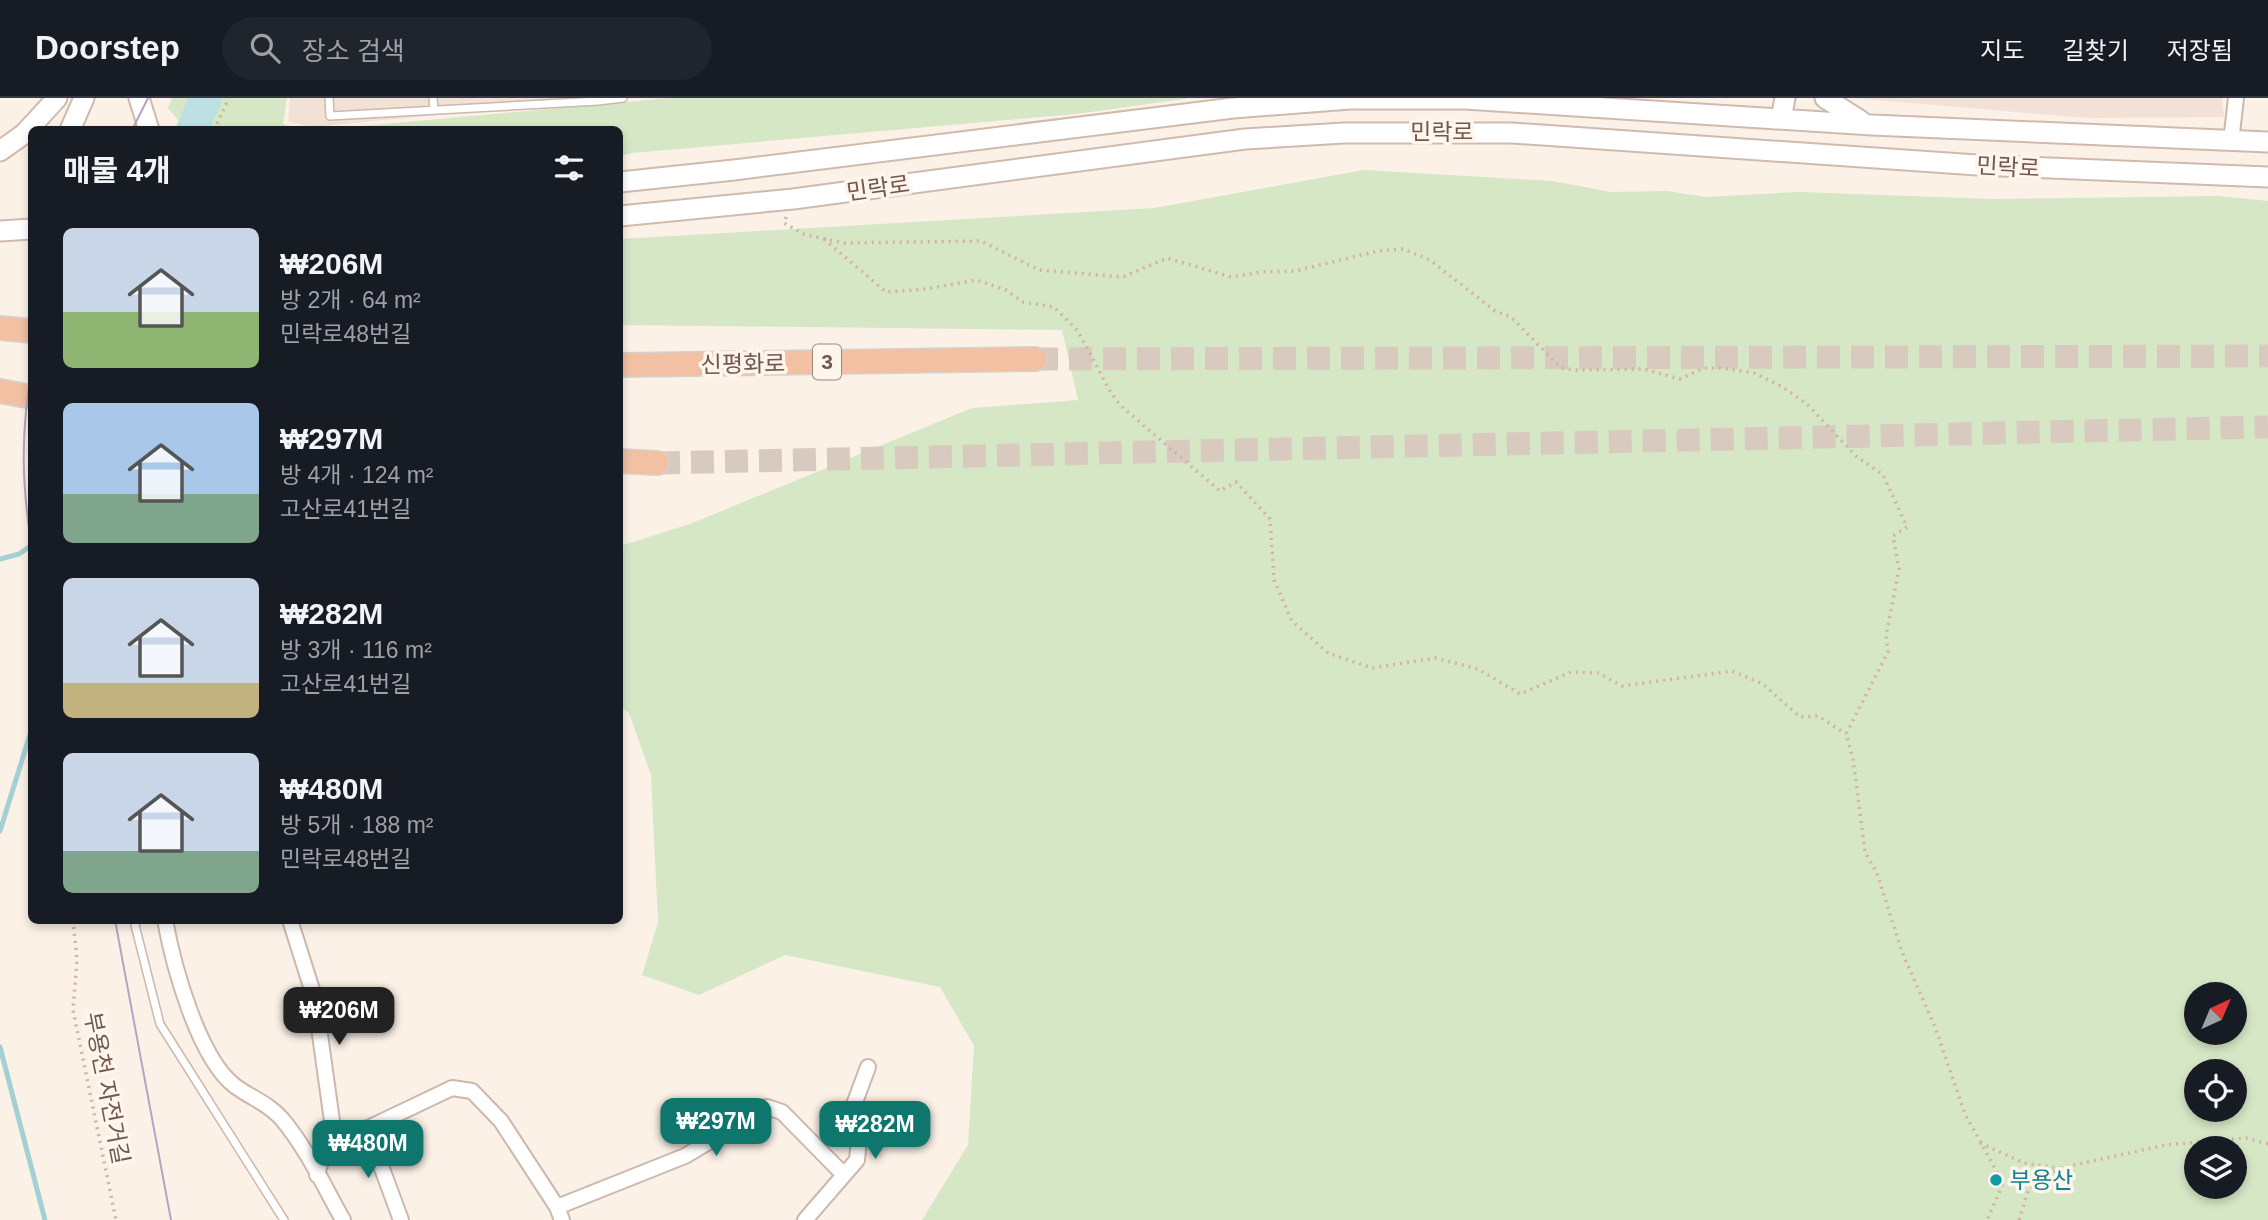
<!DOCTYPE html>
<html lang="ko">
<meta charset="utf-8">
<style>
body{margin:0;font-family:Arial,"Noto Sans KR",sans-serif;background:#20242c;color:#f1f3f6;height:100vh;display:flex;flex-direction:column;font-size:26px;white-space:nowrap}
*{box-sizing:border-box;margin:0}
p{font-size:23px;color:#9ea1a6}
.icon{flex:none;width:38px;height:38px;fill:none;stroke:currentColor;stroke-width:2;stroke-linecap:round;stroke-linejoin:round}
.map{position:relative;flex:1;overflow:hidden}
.sheet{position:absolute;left:28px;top:28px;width:595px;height:798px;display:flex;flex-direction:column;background:#171b24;border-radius:10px;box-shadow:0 4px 10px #0003}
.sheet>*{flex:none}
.needle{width:46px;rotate:44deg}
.buttons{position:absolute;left:2184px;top:884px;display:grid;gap:14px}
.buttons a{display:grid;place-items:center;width:63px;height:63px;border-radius:50%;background:#171b24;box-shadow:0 4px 10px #0003;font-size:35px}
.price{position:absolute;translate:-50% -60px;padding:0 16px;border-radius:14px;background:#0f766e;color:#fff;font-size:23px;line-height:46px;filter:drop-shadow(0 2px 4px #0008)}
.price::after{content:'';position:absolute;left:50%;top:42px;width:21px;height:16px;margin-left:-10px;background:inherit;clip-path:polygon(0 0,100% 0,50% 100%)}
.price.on{background:#222;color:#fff}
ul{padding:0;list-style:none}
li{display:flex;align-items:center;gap:21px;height:175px;padding:0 35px}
li span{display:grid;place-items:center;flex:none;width:196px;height:140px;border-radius:10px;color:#555}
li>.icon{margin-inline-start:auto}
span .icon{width:84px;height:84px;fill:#fffc;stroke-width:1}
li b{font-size:30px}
h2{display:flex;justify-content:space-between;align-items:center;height:84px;padding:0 35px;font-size:30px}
header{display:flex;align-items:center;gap:42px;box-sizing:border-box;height:98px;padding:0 35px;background:#171b24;border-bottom:2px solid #363941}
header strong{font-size:33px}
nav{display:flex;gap:38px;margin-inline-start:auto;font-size:24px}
.search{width:490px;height:63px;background:#20242c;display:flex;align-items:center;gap:18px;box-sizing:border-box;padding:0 24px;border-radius:38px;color:#9ea1a6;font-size:26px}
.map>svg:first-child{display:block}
</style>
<header>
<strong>Doorstep</strong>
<div class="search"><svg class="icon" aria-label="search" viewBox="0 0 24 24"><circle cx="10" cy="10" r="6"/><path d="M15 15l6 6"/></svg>장소 검색</div>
<nav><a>지도</a><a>길찾기</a><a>저장됨</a></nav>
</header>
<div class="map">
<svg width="2268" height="1122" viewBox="0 0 2268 1122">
<rect width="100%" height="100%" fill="#fbf1e6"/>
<path fill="#f2e2d5" d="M290 0H617L312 29 288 23Z
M1852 0H2222L2224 19 2087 20Z"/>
<path fill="#d6e7c6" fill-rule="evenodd" d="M172 0H287L283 26 298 31H186L168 10Z
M670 0H1191L1076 16 632 55 620 58V32L330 31Z
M1364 72 1552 83 1611 94 1667 93 1705 99 1799 94 1994 101 2218 98 2268 103V1122H922L968 1047 974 948 940 889 785 857 699 897 642 877 658 824 651 677 629 615 620 608V448L690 426 972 310 1078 302 1062 232 620 227V141L1154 110ZM2197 896H2235V934H2196ZM2235 973V1012H2196V973ZM2235 1050V1088H2196V1050Z"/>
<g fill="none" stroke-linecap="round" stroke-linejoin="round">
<path stroke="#a3d0d4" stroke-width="5" d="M0 461 19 456 32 447
M0 733 32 630
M0 949 45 1122"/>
<path stroke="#bce0e3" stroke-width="32" d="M192 32 206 0"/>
<path stroke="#d9cac0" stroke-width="23" stroke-dasharray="23 11" stroke-linecap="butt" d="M1035 261 2268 258
M657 365 2268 329"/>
<g stroke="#ccb8ad" stroke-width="10">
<path id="service" d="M329 0 330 18 598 3
M433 0 434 12
M598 0V3L623 0
M137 822 135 827 160 926 284 1122"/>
</g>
<g stroke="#ccb8ad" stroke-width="18">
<path id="minor" d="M2231 44 2236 0
M165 822C173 866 198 960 235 988 251 1000 268 1005 282 1021 307 1051 324 1088 343 1122
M290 822 315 901 332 1023 317 1077
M367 1030 401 1122
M324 1051 452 990 472 993 501 1023 557 1109
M562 1122 557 1109 685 1058 767 1009 782 1014 844 1077
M805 1122 857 1062 859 1041 849 1020 868 969"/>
</g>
<g stroke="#d0baae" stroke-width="23">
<path id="secondary" d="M139 0 149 32
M1825 0 1861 23
M1781 21 1785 0
M70 32 84 0
M0 53 24 36 57 0
M620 84 734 72 1233 10 1350 1H1465L1872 27 2268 44
M620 118 793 101 1245 41 1344 35H1512L1977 67 2268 79
M0 133 32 131"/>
</g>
<g stroke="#d8d0cd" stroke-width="26">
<path id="trunk" d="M0 230 32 233
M620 267 1035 261
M0 293 32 299
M620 363 657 365"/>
</g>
<path stroke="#d3b2a3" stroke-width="3.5" stroke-dasharray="2 5" stroke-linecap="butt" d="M214 32 229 0
M786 119 784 125 803 136 844 145 981 143 1039 172 1123 179 1167 160 1231 179 1261 174 1295 173 1378 153 1403 151 1430 162 1495 213 1511 219 1561 270 1574 272 1644 271 1680 281 1704 270H1722L1754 275 1781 288 1807 306 1856 358 1883 377 1907 429 1893 438 1899 471 1886 538 1888 554 1846 636 1853 661 1865 754 1877 775 1902 854 1935 929 1965 1016 2001 1081 2002 1088 1987 1122
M824 141 886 194 927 191 976 182 1006 192 1023 204 1054 209 1078 233 1111 295 1121 308 1220 393 1236 384 1270 421 1274 482 1292 523 1328 555 1372 570 1436 560 1478 571 1520 596 1571 574 1598 575 1622 588 1732 573 1763 586 1800 619 1818 618 1846 636
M73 822 77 862 73 912 116 1122
M1980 1045 2024 1065 2058 1070
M2019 1122 2029 1090 2060 1070 2165 1047 2246 1040 2268 1046"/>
<use href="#service" stroke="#fff" stroke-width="7"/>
<use href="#minor" stroke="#fff" stroke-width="14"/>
<use href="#secondary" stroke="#fff" stroke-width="19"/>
<use href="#trunk" stroke="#f2c0a3" stroke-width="23"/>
<path stroke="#b3a5c3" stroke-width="2" d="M132 32 148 0
M32 272C20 336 22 388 32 451
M115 822 171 1122"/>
</g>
<circle fill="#0f9aa8" stroke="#fef5ec" stroke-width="2.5" cx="1996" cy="1082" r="7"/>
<g text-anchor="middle" stroke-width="7" stroke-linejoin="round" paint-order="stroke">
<rect fill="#fef5ec" stroke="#9c867d" stroke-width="2" x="813" y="246.5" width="28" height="35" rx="5"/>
<g font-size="21" font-weight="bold" fill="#72574d">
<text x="827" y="271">3</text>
</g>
<g font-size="23" fill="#72574d" stroke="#fef5ec">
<text x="1442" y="42">민락로</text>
<text transform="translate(2008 69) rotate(3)" y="8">민락로</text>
<text transform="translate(878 90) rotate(-8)" y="8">민락로</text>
<text transform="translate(743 266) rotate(-1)" y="8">신평화로</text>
<text transform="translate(107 990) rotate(79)" y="8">부용천 자전거길</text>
</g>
<g font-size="23" fill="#0d838f" stroke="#fef5ec" text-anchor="start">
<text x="2010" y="1090">부용산</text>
</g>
</g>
</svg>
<div class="buttons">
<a><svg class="needle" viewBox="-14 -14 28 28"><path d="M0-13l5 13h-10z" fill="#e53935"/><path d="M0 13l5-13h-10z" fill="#9ea1a6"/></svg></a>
<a><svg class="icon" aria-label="locate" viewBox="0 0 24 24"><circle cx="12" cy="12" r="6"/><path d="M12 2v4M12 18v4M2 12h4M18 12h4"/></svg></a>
<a><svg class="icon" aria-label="layers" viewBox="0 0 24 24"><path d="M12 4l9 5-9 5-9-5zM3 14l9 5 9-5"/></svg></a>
</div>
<b class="price on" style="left:339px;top:949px">₩206M</b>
<b class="price" style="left:716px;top:1060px">₩297M</b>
<b class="price" style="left:875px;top:1063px">₩282M</b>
<b class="price" style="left:368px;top:1082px">₩480M</b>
<section class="sheet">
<h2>매물 4개<svg class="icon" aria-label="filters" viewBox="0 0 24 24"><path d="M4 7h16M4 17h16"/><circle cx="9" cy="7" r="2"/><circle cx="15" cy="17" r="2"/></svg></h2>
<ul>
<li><span style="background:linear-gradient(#c9d6e8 60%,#8fb573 0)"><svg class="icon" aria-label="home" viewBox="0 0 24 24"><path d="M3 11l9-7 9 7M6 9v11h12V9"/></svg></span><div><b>₩206M</b><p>방 2개 · 64 m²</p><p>민락로48번길</p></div></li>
<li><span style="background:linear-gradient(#a9c7e8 65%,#7fa58c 0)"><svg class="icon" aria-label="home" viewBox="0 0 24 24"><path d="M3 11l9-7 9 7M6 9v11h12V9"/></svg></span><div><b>₩297M</b><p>방 4개 · 124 m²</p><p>고산로41번길</p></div></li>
<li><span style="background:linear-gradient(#c9d6e8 75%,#c2b280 0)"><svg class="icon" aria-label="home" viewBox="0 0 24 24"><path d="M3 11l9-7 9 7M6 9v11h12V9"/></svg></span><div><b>₩282M</b><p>방 3개 · 116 m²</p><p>고산로41번길</p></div></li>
<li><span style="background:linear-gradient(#c9d6e8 70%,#7fa58c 0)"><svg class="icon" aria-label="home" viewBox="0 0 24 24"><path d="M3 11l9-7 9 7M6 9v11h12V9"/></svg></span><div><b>₩480M</b><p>방 5개 · 188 m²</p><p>민락로48번길</p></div></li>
</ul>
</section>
</div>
